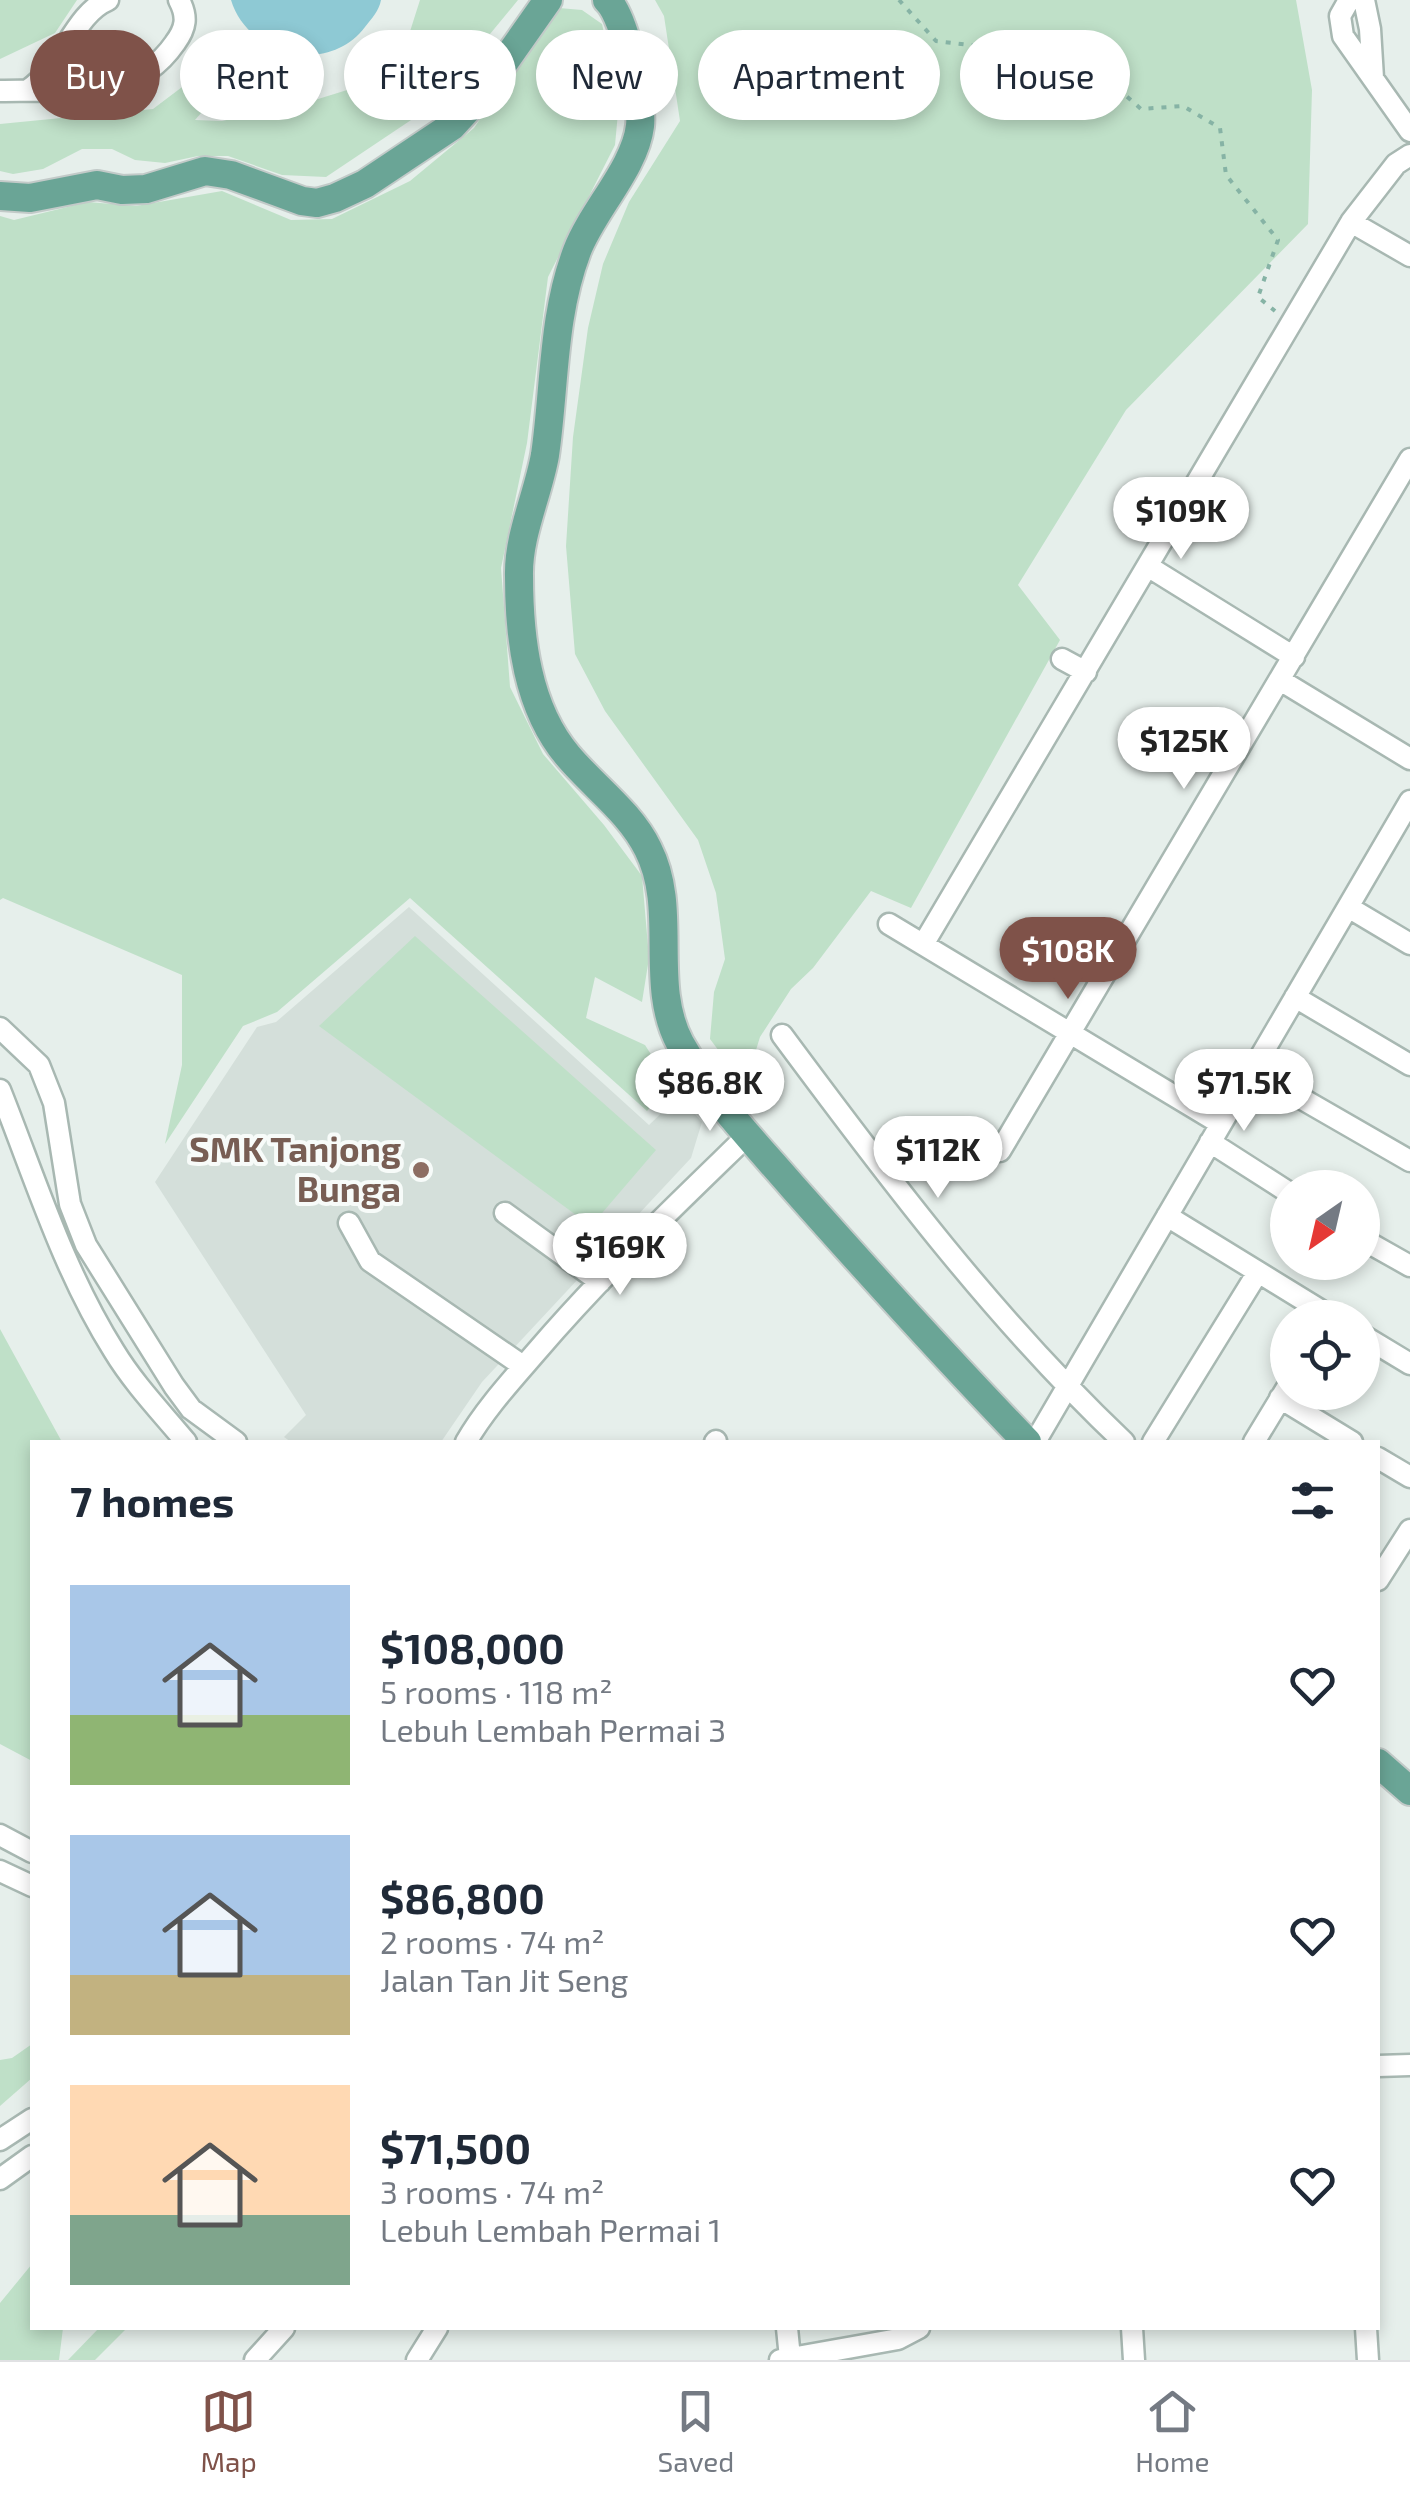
<!DOCTYPE html>
<meta charset="utf-8">
<style>
body{margin:0;font-family:"Exo 2",sans-serif;background:#f2f2f3;color:#1f2937;height:100vh;display:flex;flex-direction:column;font-size:38px;white-space:nowrap}
*{box-sizing:border-box;margin:0}
p{font-size:32px;color:#747a83}
.icon{flex:none;width:55px;height:55px;fill:none;stroke:currentColor;stroke-width:2;stroke-linecap:round;stroke-linejoin:round}
.map{position:relative;flex:1;overflow:hidden}
.side{position:absolute;left:30px;top:1440px;width:1350px;height:890px;display:flex;flex-direction:column;background:#fff;border-radius:0px;box-shadow:0 5px 15px #0003}
.side>*{flex:none}
.top-card{position:absolute;left:30px;top:30px;width:1350px;height:90px;display:flex;gap:20px}
.needle{width:65px;rotate:214deg}
.controls{position:absolute;left:1270px;top:1170px;display:grid;gap:20px}
.controls a{display:grid;place-items:center;width:110px;height:110px;border-radius:50%;background:#fff;box-shadow:0 5px 15px #0003;font-size:50px}
.price{position:absolute;translate:-50% -85px;padding:0 22px;border-radius:35px;background:#fff;color:#222;font-size:32px;line-height:65px;filter:drop-shadow(0 2px 5px #0008)}
.price::after{content:'';position:absolute;left:50%;top:60px;width:30px;height:22px;margin-left:-15px;background:inherit;clip-path:polygon(0 0,100% 0,50% 100%)}
.price.current{background:#7f5249;color:#fff}
ul{padding:0;list-style:none}
li{display:flex;align-items:center;gap:30px;height:250px;padding:0 40px}
li span{display:grid;place-items:center;flex:none;width:280px;height:200px;border-radius:0px;color:#555}
li>.icon{margin-inline-start:auto}
span .icon{width:120px;height:120px;fill:#fffc;stroke-width:1}
li b{font-size:42px}
h2{display:flex;justify-content:space-between;align-items:center;height:120px;padding:0 40px;font-size:42px}
.tag{padding:0 35px;border-radius:45px;background:#fff;box-shadow:0 5px 15px #0003;font-size:35px;line-height:90px}
.tag.current{background:#7f5249;color:#fff}
.dock{display:flex;justify-content:space-around;align-items:center;height:140px;border-top:2px solid #e0e1e3;background:#fff;font-size:28px;color:#747a83}
.dock a{display:grid;justify-items:center;gap:5px}
.dock .current{color:#7f5249}
.map>svg:first-child{display:block}
</style>
<div class="map">
<svg width="1410" height="2360" viewBox="0 0 1410 2360">
<rect width="100%" height="100%" fill="#e6efeb"/>
<path fill="#d4dfda" d="M409 907 649 1125 679 1096 702 1122 691 1158 482 1382 441 1442H291L284 1437 306 1415 155 1182 257 1027 276 1022Z"/>
<path fill="#bfe0c8" d="M0 0H77L55 33 0 59Z
M420 0H518L429 108 326 177 282 175 228 156H198L165 163 135 160 112 149H82L43 169 13 174 0 171V124L153 109 194 78 220 70 222 89 195 120 222 121 302 104 360 86 406 44Z
M655 0H1296L1312 90 1308 224 1126 410 1018 585 1060 640 911 908 871 891 813 968 791 989 760 1037 745 1086 710 1039 714 992 725 959 716 893 698 840 605 711 575 654 566 546 573 437 588 328 603 264 629 202 680 121 664 16Z
M559 8 582 10 602 24 619 102 615 145 548 277 527 443 501 568 510 687 543 754 604 825 642 876 649 958 642 1002 595 977 586 1018 645 1045 670 1084 647 1111 410 898 277 1012 243 1026 165 1144 182 1065V975L3 898 0 900V216L14 220 88 202 136 206 222 191 291 220 332 219 410 181 474 128 543 26Z
M415 936 656 1150 591 1226 319 1026Z
M0 1329 62 1442H32V1761L0 1744Z
M32 2044V2078L0 2106V2060L12 2058Z
M32 2264V2328H63L59 2360H0V2303Z
M99 2328H127L95 2360H68Z"/>
<path fill="#8ec9d4" d="M231 0H381C379 11 372 18 365 27 328 76 248 56 231 0Z"/>
<g fill="none" stroke-linecap="round" stroke-linejoin="round">
<g stroke="#a8b8b2" stroke-width="25">
<path id="minor" d="M1349 0 1340 16 1343 36 1410 131
M1364 0 1370 29 1373 78
M28 90C63 66 74 14 108 0
M0 91C65 88 132 105 175 43 186 28 188 17 179 0
M1351 222 1410 256
M1149 567 1294 657
M1062 659 1086 672
M1280 680 1410 759
M1348 907 1410 944
M889 924 1221 1124
M924 943 1351 222 1396 164 1410 155
M1295 997 1410 1065
M0 1028 39 1065 54 1103 70 1204 86 1245 174 1386 191 1409 236 1442
M782 1035C888 1178 995 1320 1124 1442
M1252 1070 1410 1161
M0 1090C35 1178 63 1270 114 1351 134 1384 162 1413 186 1442
M1210 1142 1288 1192
M1000 1151 1410 459
M505 1213 600 1282
M1167 1216 1333 1318
M349 1223 370 1261 523 1366
M1362 1239 1410 1266
M1362 1335 1410 1364
M1280 1398 1352 1442
M466 1442C485 1409 512 1380 537 1351 603 1274 676 1205 748 1135
M715 1442 716 1441
M1035 1442 1410 801
M1153 1442 1258 1272
M1254 1442 1288 1386
M1378 1458 1410 1477
M1378 1580 1410 1530
M0 1835 32 1852
M0 1871 32 1886
M1378 2066 1410 2065
M0 2140 32 2119
M0 2179 32 2156
M787 2328 790 2358
M1132 2328 1134 2360
M1366 2328 1368 2360
M255 2360 284 2328
M417 2360 437 2328
M780 2360 898 2339 919 2328"/>
</g>
<g stroke="#c2cac8" stroke-width="32">
<path id="major" d="M607 0C625 16 643 101 640 126 635 168 592 211 577 251 552 317 555 386 545 455 538 495 518 535 519 576 519 637 527 708 568 756 594 787 630 812 648 849 679 910 648 983 680 1043 709 1095 753 1141 792 1186 869 1273 947 1359 1027 1442
M0 196 30 198 97 185 122 190 146 189 205 171 231 175 302 201 317 203 335 198 365 184 452 126 484 91 548 0
M1378 1763 1410 1791"/>
</g>
<path stroke="#86b3a5" stroke-width="4" stroke-dasharray="5 8" stroke-linecap="butt" d="M899 0 936 41 1003 49 1033 57 1054 56 1099 72 1141 109 1183 106 1220 128 1226 175 1278 240 1258 297 1275 311"/>
<use href="#minor" stroke="#fff" stroke-width="20"/>
<use href="#major" stroke="#6aa596" stroke-width="28"/>
</g>
<circle fill="#8d6e63" stroke="#f7fbf9" stroke-width="4" cx="421" cy="1170" r="10"/>
<g text-anchor="middle" stroke-width="8" stroke-linejoin="round" paint-order="stroke">
<g font-size="35" font-weight="bold" fill="#785e54" stroke="#f7fbf9" text-anchor="end">
<text x="401" y="1162">SMK Tanjong<tspan x="401" dy="40">Bunga</tspan></text>
</g>
</g>
</svg>
<div class="controls">
<a><svg class="needle" viewBox="-14 -14 28 28"><path d="M0-13l5 13h-10z" fill="#e53935"/><path d="M0 13l5-13h-10z" fill="#747a83"/></svg></a>
<a><svg class="icon" aria-label="locate" viewBox="0 0 24 24"><circle cx="12" cy="12" r="6"/><path d="M12 2v4M12 18v4M2 12h4M18 12h4"/></svg></a>
</div>
<b class="price" style="left:1181px;top:562px">$109K</b>
<b class="price" style="left:1184px;top:792px">$125K</b>
<b class="price current" style="left:1068px;top:1002px">$108K</b>
<b class="price" style="left:710px;top:1134px">$86.8K</b>
<b class="price" style="left:1244px;top:1134px">$71.5K</b>
<b class="price" style="left:938px;top:1201px">$112K</b>
<b class="price" style="left:620px;top:1298px">$169K</b>
<div class="top-card">
<a class="tag current">Buy</a>
<a class="tag">Rent</a>
<a class="tag">Filters</a>
<a class="tag">New</a>
<a class="tag">Apartment</a>
<a class="tag">House</a>
</div>
<section class="side">
<h2>7 homes<svg class="icon" aria-label="filters" viewBox="0 0 24 24"><path d="M4 7h16M4 17h16"/><circle cx="9" cy="7" r="2"/><circle cx="15" cy="17" r="2"/></svg></h2>
<ul>
<li><span style="background:linear-gradient(#a9c7e8 65%,#8fb573 0)"><svg class="icon" aria-label="home" viewBox="0 0 24 24"><path d="M3 11l9-7 9 7M6 9v11h12V9"/></svg></span><div><b>$108,000</b><p>5 rooms · 118 m²</p><p>Lebuh Lembah Permai 3</p></div><svg class="icon" aria-label="heart" viewBox="0 0 24 24"><path d="M12 20l-8-8c-3-5 5-10 8-4 3-6 11-1 8 4z"/></svg></li>
<li><span style="background:linear-gradient(#a9c7e8 70%,#c2b280 0)"><svg class="icon" aria-label="home" viewBox="0 0 24 24"><path d="M3 11l9-7 9 7M6 9v11h12V9"/></svg></span><div><b>$86,800</b><p>2 rooms · 74 m²</p><p>Jalan Tan Jit Seng</p></div><svg class="icon" aria-label="heart" viewBox="0 0 24 24"><path d="M12 20l-8-8c-3-5 5-10 8-4 3-6 11-1 8 4z"/></svg></li>
<li><span style="background:linear-gradient(#ffd9b3 65%,#7fa58c 0)"><svg class="icon" aria-label="home" viewBox="0 0 24 24"><path d="M3 11l9-7 9 7M6 9v11h12V9"/></svg></span><div><b>$71,500</b><p>3 rooms · 74 m²</p><p>Lebuh Lembah Permai 1</p></div><svg class="icon" aria-label="heart" viewBox="0 0 24 24"><path d="M12 20l-8-8c-3-5 5-10 8-4 3-6 11-1 8 4z"/></svg></li>
</ul>
</section>
</div>
<nav class="dock">
<a class="current"><svg class="icon" aria-label="map" viewBox="0 0 24 24"><path d="M3 6l6-2 6 2 6-2v14l-6 2-6-2-6 2zM9 4v14M15 6v14"/></svg>Map</a>
<a><svg class="icon" aria-label="saved" viewBox="0 0 24 24"><path d="M7 4h10v16l-5-4-5 4z"/></svg>Saved</a>
<a><svg class="icon" aria-label="home" viewBox="0 0 24 24"><path d="M3 11l9-7 9 7M6 9v11h12V9"/></svg>Home</a>
</nav>
